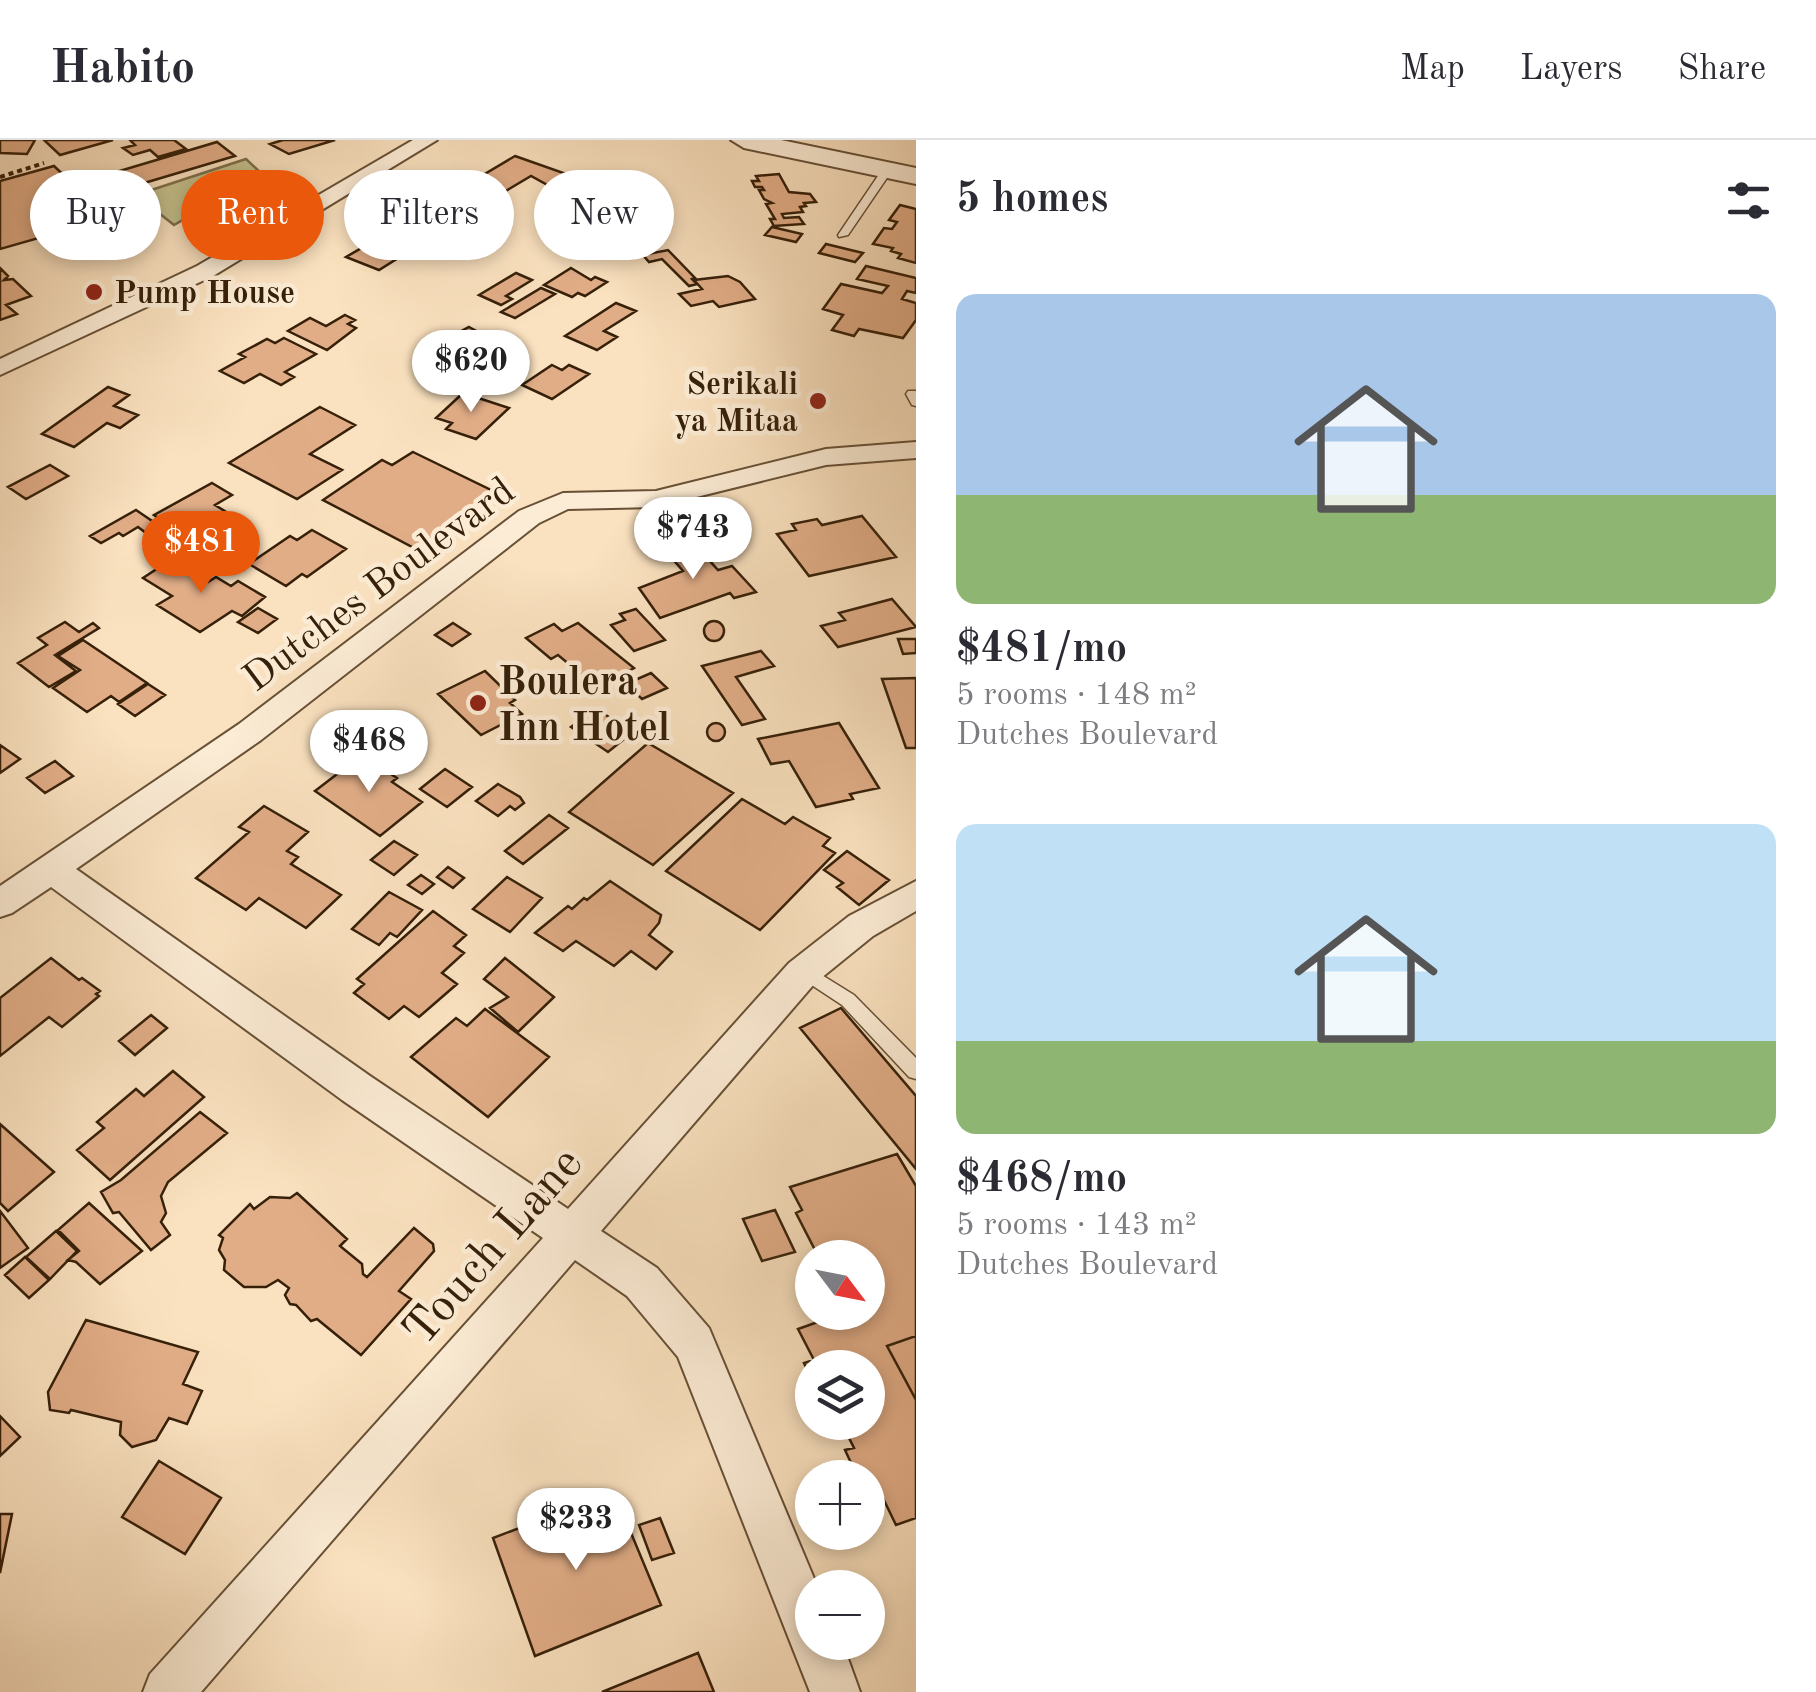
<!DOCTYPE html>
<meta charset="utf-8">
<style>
body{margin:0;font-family:"Old Standard TT",serif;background:#f7f7f7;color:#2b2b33;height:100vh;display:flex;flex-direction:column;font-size:38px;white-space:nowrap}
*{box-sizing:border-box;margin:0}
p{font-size:32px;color:#7c7c81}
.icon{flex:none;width:55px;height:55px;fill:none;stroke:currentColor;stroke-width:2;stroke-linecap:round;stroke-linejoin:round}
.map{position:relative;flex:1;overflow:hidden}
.side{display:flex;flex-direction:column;background:#fff;width:900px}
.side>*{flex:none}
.guide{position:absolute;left:30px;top:30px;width:735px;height:90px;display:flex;gap:20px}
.needle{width:65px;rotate:122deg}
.fabs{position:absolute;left:795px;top:1100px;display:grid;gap:20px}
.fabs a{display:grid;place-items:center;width:90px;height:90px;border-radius:50%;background:#fff;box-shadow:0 5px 15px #0003;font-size:50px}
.price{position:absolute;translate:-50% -85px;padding:0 22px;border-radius:35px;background:#fff;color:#222;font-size:32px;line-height:65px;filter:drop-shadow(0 2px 5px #0008)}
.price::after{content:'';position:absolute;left:50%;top:60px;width:30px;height:22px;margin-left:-15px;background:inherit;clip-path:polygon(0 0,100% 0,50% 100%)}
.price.selected{background:#ea580c;color:#fff}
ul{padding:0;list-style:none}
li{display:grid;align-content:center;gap:20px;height:530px;padding:0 40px}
li span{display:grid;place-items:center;height:310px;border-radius:20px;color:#555}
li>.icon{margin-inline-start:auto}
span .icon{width:180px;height:180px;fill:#fffc;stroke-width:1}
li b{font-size:42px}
h2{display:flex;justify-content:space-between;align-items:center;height:120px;padding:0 40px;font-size:42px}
.pill{padding:0 35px;border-radius:45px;background:#fff;box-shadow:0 5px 15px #0003;font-size:35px;line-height:90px}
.pill.selected{background:#ea580c;color:#fff}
header{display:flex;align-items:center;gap:60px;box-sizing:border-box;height:140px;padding:0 50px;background:#fff;border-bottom:2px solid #e1e1e2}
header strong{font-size:48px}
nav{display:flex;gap:55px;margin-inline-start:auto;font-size:35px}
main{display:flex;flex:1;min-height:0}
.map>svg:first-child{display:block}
</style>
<header>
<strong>Habito</strong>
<nav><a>Map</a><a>Layers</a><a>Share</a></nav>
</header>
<main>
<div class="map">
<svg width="916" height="1552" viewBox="0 0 916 1552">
<rect width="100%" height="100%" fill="#fae1bf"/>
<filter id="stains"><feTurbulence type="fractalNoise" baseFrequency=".002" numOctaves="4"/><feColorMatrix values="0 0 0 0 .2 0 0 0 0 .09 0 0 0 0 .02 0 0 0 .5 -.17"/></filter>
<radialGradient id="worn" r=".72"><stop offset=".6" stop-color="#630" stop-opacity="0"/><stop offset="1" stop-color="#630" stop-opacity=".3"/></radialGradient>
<path fill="#c5c18d" stroke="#7e704b" stroke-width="2.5" d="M246 19 262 34 174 85 136 55Z"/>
<path fill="#e1ad87" stroke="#362009" stroke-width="2.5" d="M0 0H35L27 14 0 13Z
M44 0H113L60 15Z
M130 0H174L186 9 158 17 150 10 133 15 123 8 135 5Z
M283 0H335L289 14 270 4Z
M217 2 235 16 124 49 106 35Z
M515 16 572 36 553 48 531 36 504 52 473 41Z
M54 26 109 78 0 109V41Z
M779 34 789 52 810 54 816 62 804 63 806 66 800 67 803 72 782 74 784 78 799 77 804 84 774 86 770 79H775L766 64 772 63 764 59 759 50H764L762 47H755L752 41H759L756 36Z
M900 65 916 69V123L898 118 901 114 891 111 893 108 873 104 884 88 892 89 897 82 889 80Z
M588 67 611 76 598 84 575 75Z
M639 67 664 77 631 95 607 85Z
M772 87 802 94 796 102 765 95Z
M396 88 427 100 379 130 346 117Z
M826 104 863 113 855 122 819 113Z
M668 110 695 138 692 139 697 144 689 146 662 119 649 122 643 115Z
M866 126 916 138V153L907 151 902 159 916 163V180L903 198 859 189 854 196 832 190 843 175 823 169 841 144 882 153 888 146 857 139Z
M0 128 8 136 4 140 13 139 31 156 6 165 17 174 0 180Z
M571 128 591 140 595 137 607 142 585 156 578 153 572 157 544 145Z
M516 133 532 140 506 156 512 159 501 165 479 155Z
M728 136 740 142 755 159 719 167 713 161 691 166 679 154 702 149 694 140Z
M541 148 555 154 515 178 501 172Z
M616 163 636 171 604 191 617 197 597 210 565 196Z
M345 175 355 180 348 184 356 188 327 210 288 191 310 178 326 186Z
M469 187 480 193 450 209 460 215 445 223 424 211Z
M284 198 316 214 285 232 294 237 281 245 260 234 244 243 220 231 245 217 239 214 267 199 275 203Z
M552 225 562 230 569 225 589 234 552 259 522 245Z
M108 247 129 255 114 266 138 275 120 288 107 283 74 307 42 294Z
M463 253 509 268 476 299 446 289 452 283 436 278Z
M320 267 355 285 310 314 342 330 297 359 229 323Z
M413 312 495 352 416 409 323 360 382 320 392 325Z
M50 325 68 336 26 359 8 347Z
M212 343 232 355 215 365 244 383 227 393 197 374 173 388 154 375Z
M136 370 158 385 146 393 138 387 123 396 119 393 101 403 90 396Z
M862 376 896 417 809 436 777 394 796 390 792 384 817 379 822 385Z
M312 390 346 409 307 437 302 434 286 446 249 424 290 396 297 400Z
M692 401 718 430 732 426 756 452 734 458 730 453 660 478 639 448 683 431 664 409Z
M172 419 208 442 216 437 231 446 238 441 265 457 242 476 232 471 200 492 157 465 172 456 143 438Z
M892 459 916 487 838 507 821 486 845 480 839 473Z
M258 468 277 479 258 493 238 482Z
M636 469 665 500 634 511 611 485 625 480 620 474Z
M704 491a10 10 0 1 1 20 0a10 10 0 1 1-20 0Z
M65 482 79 492 93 483 99 488 55 515 76 531 49 547 18 523 47 505 38 498Z
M453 483 470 494 452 506 435 495Z
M578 483 634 528 598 548 558 515 551 519 526 498 554 484 562 491Z
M898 499H916V513L903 514Z
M83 500 147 543 119 562 111 556 87 572 53 548 80 530 58 516Z
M761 511 774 526 736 537 765 579 742 585 702 526Z
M485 531 515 560 510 563 522 574 481 595 438 554Z
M651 533 667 548 642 559 626 544Z
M916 538V608H906L882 539Z
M148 544 165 555 135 576 118 564Z
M596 569 633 592 608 612 571 587Z
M707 592a9 9 0 1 1 18 0a9 9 0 1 1-18 0Z
M839 583 879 648 850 654 853 659 816 667 789 621 771 624 758 599Z
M648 603 733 653 653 725 569 672Z
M0 605 20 619 0 633Z
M362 615 397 638 392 642 422 662 380 696 315 651Z
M55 621 73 636 45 653 27 638Z
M445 629 472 647 447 667 420 649Z
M498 644 520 657 524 663 515 670 510 666 498 676 476 661Z
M742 659 785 684 793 677 830 698 823 706 835 713 760 790 666 731Z
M264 666 308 692 287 711 298 717 291 724 341 755 306 788 259 758 246 770 196 738 249 692 239 687Z
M549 675 568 688 523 724 505 711Z
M394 701 417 715 394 735 371 720Z
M847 711 889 740 859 765 837 747 843 743 824 730Z
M448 727 464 738 453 748 437 737Z
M421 735 434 744 422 754 408 745Z
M507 737 542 758 510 792 473 769Z
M610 741 661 775 659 783 649 795 672 812 656 829 631 811 614 826 576 801 563 811 535 793 568 766 572 769 584 758 587 760Z
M389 752 422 770 397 797 390 793 379 805 352 789Z
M433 771 466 795 454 806 464 813 442 833 457 844 419 877 404 866 389 879 354 853 364 844 357 839Z
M51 818 79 840 82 838 100 851 96 854 99 856 62 887 49 877 0 916V858Z
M505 818 554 857 518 892 490 868 508 857 484 839Z
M841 868 916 956V1029L800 888Z
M485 869 549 917 488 977 411 917 456 878 467 886Z
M151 875 167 888 135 915 119 901Z
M173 931 204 957 110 1040 77 1010 104 988 97 982 136 949 144 956Z
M200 972 227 993 168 1042 161 1056 166 1073 161 1082 170 1095 151 1110 119 1072 113 1073 101 1052 121 1040Z
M0 984 54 1032 8 1071 0 1063Z
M897 1014 916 1046V1196L887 1206 916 1260V1378L896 1385 880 1352 868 1357V1338H858L845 1310 854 1308 841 1282H868V1228H812V1240L804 1223 814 1220 798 1189 846 1172H868V1118H827L822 1108 815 1110 796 1073 802 1070 790 1047Z
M297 1053 347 1099 340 1106 362 1124 363 1134 367 1137 414 1088 433 1104 434 1111 399 1151 411 1159 361 1215 317 1179 311 1181 296 1165 290 1164 285 1155 289 1148 278 1140 266 1147H244L224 1130 225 1120 219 1110 223 1098 219 1095 250 1064 254 1069 270 1057 290 1058Z
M89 1063 142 1111 100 1144 76 1122 68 1120 79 1111 58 1090Z
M775 1070 795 1112 762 1121 743 1079Z
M0 1071 28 1108 0 1128Z
M56 1091 77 1111 50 1139 26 1117Z
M25 1117 49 1140 29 1158 5 1135Z
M86 1180 198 1212 183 1244 202 1251 187 1284 169 1278 156 1300 132 1307 120 1295 121 1282 71 1270 69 1273 50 1270 48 1252Z
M916 1196V1260L887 1206Z
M0 1276 20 1297 0 1316Z
M159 1321 221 1358 185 1414 122 1377Z
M614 1352 661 1465 535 1516 493 1398Z
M0 1374H12L0 1433Z
M660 1378 674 1413 652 1420 639 1385Z
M698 1513 714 1552H602Z"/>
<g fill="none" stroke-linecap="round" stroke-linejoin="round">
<g stroke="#675036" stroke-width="3">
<path id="service" d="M888 26 893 29 848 95 839 97 838 95 884 27Z
M908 251H916V266L912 265 906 254Z
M804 824 854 855 916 918V939L909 937 842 865 798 836 795 831 798 826Z"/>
</g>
<g stroke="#675036" stroke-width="4">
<path id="minor" d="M413 0H437L213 136 0 235V219L197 126Z
M916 302V318L826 325 656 367 568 369 539 383 261 600 76 729 370 936 568 1069 789 823 849 776 916 741V771L873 796 815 843 601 1091 657 1128 709 1188 818 1448H812V1502H842L860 1552H810L678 1217 627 1156 575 1120 201 1552H143L150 1534 543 1098 342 960 51 747 12 773 0 777V746L239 584 519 371 563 353 656 351 826 309Z"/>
</g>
<g stroke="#675036" stroke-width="4">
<path id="tertiary" d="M731 0H781L916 28V44L744 8Z"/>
</g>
<path stroke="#362009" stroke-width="4" stroke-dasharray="5 4" stroke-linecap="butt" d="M0 37 44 23"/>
<use href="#service" fill="#fcecd5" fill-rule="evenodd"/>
<use href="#minor" fill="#fcecd5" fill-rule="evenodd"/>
<use href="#tertiary" fill="#fcecd5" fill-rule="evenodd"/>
</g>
<g fill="#8f2418" stroke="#fcecd5" stroke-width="4">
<circle cx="94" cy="152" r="10"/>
<circle cx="818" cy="261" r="10"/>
<circle cx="478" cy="563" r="10"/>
</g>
<g text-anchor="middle" stroke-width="9" stroke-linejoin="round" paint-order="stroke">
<g font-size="32" font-weight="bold" fill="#362009" stroke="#fcecd5" text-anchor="start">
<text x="114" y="163">Pump House</text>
<text x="798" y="254" text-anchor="end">Serikali<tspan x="798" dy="37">ya Mitaa</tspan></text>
</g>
<g font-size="40" fill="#362009" stroke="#fcecd5">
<text transform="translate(378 443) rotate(-37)" y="14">Dutches Boulevard</text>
</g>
<g font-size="40" font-weight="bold" fill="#362009" stroke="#fcecd5" text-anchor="start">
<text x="498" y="554">Boulera<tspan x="498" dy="46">Inn Hotel</tspan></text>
</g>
<g font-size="48" fill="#362009" stroke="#fcecd5">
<text transform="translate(491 1105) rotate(-49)" y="17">Touch Lane</text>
</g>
</g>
<rect width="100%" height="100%" filter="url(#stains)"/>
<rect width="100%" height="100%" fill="url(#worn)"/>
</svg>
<div class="fabs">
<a><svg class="needle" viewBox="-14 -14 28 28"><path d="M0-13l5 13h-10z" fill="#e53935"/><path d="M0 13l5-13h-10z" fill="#7c7c81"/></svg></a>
<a><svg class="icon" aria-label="layers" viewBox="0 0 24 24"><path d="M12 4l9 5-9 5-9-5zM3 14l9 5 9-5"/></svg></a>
<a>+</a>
<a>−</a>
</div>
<b class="price" style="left:471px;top:275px">$620</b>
<b class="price" style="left:693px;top:442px">$743</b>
<b class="price selected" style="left:201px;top:456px">$481</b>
<b class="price" style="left:369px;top:655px">$468</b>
<b class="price" style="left:576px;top:1433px">$233</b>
<div class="guide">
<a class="pill">Buy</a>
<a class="pill selected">Rent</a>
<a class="pill">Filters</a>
<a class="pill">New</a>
</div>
</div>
<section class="side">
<h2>5 homes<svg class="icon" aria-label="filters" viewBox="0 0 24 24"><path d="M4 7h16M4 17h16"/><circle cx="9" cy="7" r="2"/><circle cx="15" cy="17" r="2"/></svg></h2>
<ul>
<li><span style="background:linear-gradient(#a9c7e8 65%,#8fb573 0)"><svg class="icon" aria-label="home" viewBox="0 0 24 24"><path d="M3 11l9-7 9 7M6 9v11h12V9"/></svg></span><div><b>$481/mo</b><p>5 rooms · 148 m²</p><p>Dutches Boulevard</p></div></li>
<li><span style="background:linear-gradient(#bfe0f5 70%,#8fb573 0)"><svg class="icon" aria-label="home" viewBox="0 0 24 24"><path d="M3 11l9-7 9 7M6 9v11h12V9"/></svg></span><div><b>$468/mo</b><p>5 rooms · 143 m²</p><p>Dutches Boulevard</p></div></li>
</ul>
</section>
</main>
